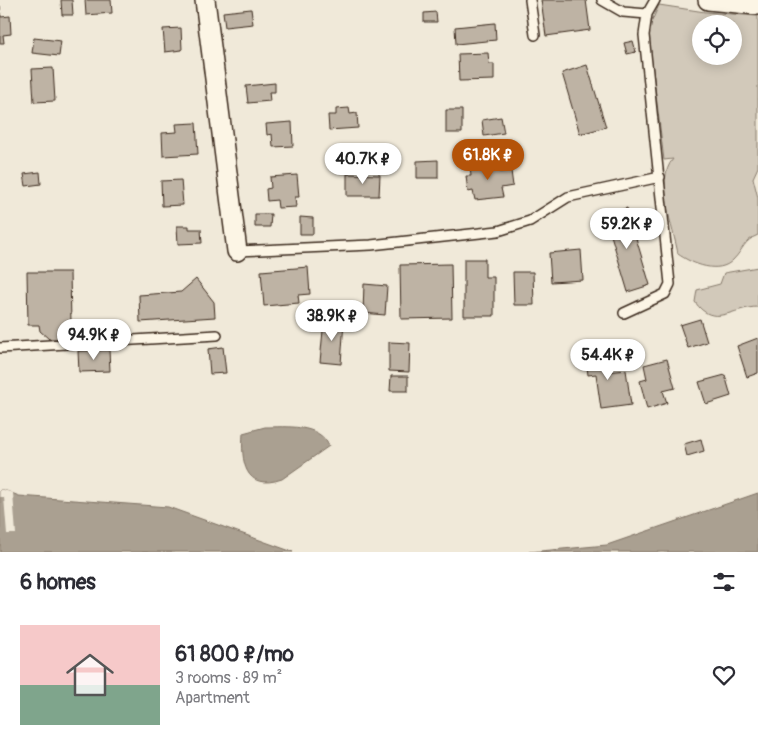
<!DOCTYPE html>
<meta charset="utf-8">
<style>
body{margin:0;font-family:Pangolin,sans-serif;background:#f7f7f7;color:#2b2b33;height:100vh;display:flex;flex-direction:column;font-size:19px;white-space:nowrap}
*{box-sizing:border-box;margin:0}
p{font-size:16px;color:#7c7c81}
.icon{flex:none;width:28px;height:28px;fill:none;stroke:currentColor;stroke-width:2;stroke-linecap:round;stroke-linejoin:round}
.map{position:relative;height:552px;overflow:hidden}
.details{display:flex;flex-direction:column;background:#fff;flex:1}
.details>*{flex:none}
.tools{position:absolute;left:692px;top:15px;display:grid;gap:10px}
.tools a{display:grid;place-items:center;width:50px;height:50px;border-radius:50%;background:#fff;box-shadow:0 2px 12px #0003;font-size:25px}
.price{position:absolute;translate:-50% -42px;padding:0 11px;border-radius:18px;background:#fff;color:#222;font-size:16px;line-height:32px;filter:drop-shadow(0 1px 2px #0008)}
.price::after{content:'';position:absolute;left:50%;top:30px;width:15px;height:11px;margin-left:-8px;background:inherit;clip-path:polygon(0 0,100% 0,50% 100%)}
.price.on{background:#b45309;color:#fff}
ul{padding:0;list-style:none}
li{display:flex;align-items:center;gap:15px;height:125px;padding:0 20px}
li span{display:grid;place-items:center;flex:none;width:140px;height:100px;border-radius:0px;color:#555}
li>.icon{margin-inline-start:auto}
span .icon{width:60px;height:60px;fill:#fffc;stroke-width:1}
li b{font-size:21px}
h2{display:flex;justify-content:space-between;align-items:center;height:60px;padding:0 20px;font-size:21px}
.map>svg:first-child{display:block}
</style>
<div class="map">
<svg width="758" height="552" viewBox="0 0 758 552">
<rect width="100%" height="100%" fill="#f0e9d9"/>
<filter id="ink" filterUnits="userSpaceOnUse"><feTurbulence type="fractalNoise" baseFrequency=".02" numOctaves="2"/><feDisplacementMap in="SourceGraphic" scale="10" xChannelSelector="R" yChannelSelector="G"/><feConvolveMatrix kernelMatrix="1 2 1 2 8 2 1 2 1" color-interpolation-filters="sRGB"/></filter>
<g filter="url(#ink)">
<path fill="#d2c9ba" stroke="#867a6c" fill-rule="evenodd" d="M659 5 705 12 758 16V167L753 178 758 198V235C743 241 744 249 733 260 719 275 692 264 678 254 674 229 654 181 673 159L664 160 648 30ZM701 24H734V56H701Z
M758 267V307C732 307 714 329 695 302L697 290 720 284 724 273Z"/>
<path fill="#aaa091" stroke="#7e7163" d="M265 427C286 427 319 423 329 446L282 479C244 492 241 461 243 433Z
M0 490H4L19 496 168 507 293 552H0Z
M758 493V552H529L607 545Z"/>
<path fill="#f0e9d9" d="M0 490H4L13 493 16 534H7L4 497H0Z"/>
<path fill="#beb3a4" stroke="#3b2a1e" d="M61 0H72L73 15H62Z
M85 0H111L112 13 86 15Z
M541 0H586L590 30 546 36Z
M0 7 1 17 10 16 11 34 3 35 4 43H0Z
M251 9 253 24 225 27 223 12Z
M436 12 437 22H424V13Z
M495 23 496 40 456 44 455 27Z
M181 28 182 50 165 52 163 29Z
M34 38 61 41 59 56 32 53Z
M633 41 636 52 627 54 624 43Z
M488 53 489 64H494V80L459 81 458 54Z
M587 65 606 127 580 134 562 73Z
M53 68 55 101 34 102 32 69Z
M275 83V92H269L270 101 248 103 246 86Z
M349 108 350 114 357 113 358 128 329 130 328 115H336V109Z
M446 110H462V133H446Z
M501 117 504 133 484 136 482 120Z
M292 122 293 146 273 147 272 134 267 135 266 124Z
M196 123 198 154 163 156 162 133 177 132 176 124Z
M438 160V178H417V161Z
M498 163 500 172 511 171 513 186 501 188 503 197 475 200 473 191 468 192 466 176H471L470 167Z
M40 172 41 184 26 186 24 174Z
M347 174 380 175 379 196H347Z
M297 175 299 197H295L296 207 278 208 277 200 267 201 266 189 271 188 270 177Z
M181 180 183 205 162 206 161 181Z
M627 208 650 285 628 292 605 215Z
M255 214H271L270 227H255Z
M300 217 313 218V234H300Z
M177 226H189V229H201L202 243 178 244Z
M581 250 583 280 551 282 549 253Z
M464 259H485V277H494V316H464Z
M451 264 452 318 401 319 400 265Z
M308 267 310 294 298 295 299 303 264 306 261 271Z
M27 272H70L71 324 66 335 61 339H49L40 331 39 325H28Z
M513 272H533L534 305H514Z
M196 279 214 302 215 317 140 322 139 295 181 292Z
M364 284 387 286 385 315 363 313Z
M700 319 707 342 688 348 680 325Z
M324 320 344 321 341 364 320 362Z
M758 338V373L747 377 737 346Z
M389 342 410 343 409 372 389 371Z
M223 347 226 373 210 374 208 349Z
M604 348 607 372 626 370 631 405 601 409 596 374 588 375 585 351Z
M109 350 110 371 79 372 78 351Z
M667 359 675 388 663 391 667 403 647 409 640 381 647 379 644 365Z
M725 375 731 396 706 404 699 382Z
M391 376H408V391H390Z
M701 439 704 451 687 456 684 444Z"/>
<g fill="none" stroke-linecap="round" stroke-linejoin="round">
<g stroke="#3b2a1e" stroke-width="12">
<path id="service" d="M530 0 535 35
M602 0 623 12 647 14 655 0
M237 251 371 245 498 231 530 221 568 197 660 177
M624 313 665 294 670 284 644 35 647 14
M0 348 217 335"/>
</g>
<g stroke="#3b2a1e" stroke-width="22">
<path id="minor" d="M205 0 237 251
M708 0 758 5"/>
</g>
<use href="#service" stroke="#fcf5e5" stroke-width="9"/>
<use href="#minor" stroke="#fcf5e5" stroke-width="19"/>
</g>
</g>
</svg>
<div class="tools">
<a><svg class="icon" aria-label="locate" viewBox="0 0 24 24"><circle cx="12" cy="12" r="6"/><path d="M12 2v4M12 18v4M2 12h4M18 12h4"/></svg></a>
</div>
<b class="price on" style="left:488px;top:181px">61.8K ₽</b>
<b class="price" style="left:363px;top:185px">40.7K ₽</b>
<b class="price" style="left:627px;top:250px">59.2K ₽</b>
<b class="price" style="left:332px;top:342px">38.9K ₽</b>
<b class="price" style="left:94px;top:361px">94.9K ₽</b>
<b class="price" style="left:608px;top:381px">54.4K ₽</b>
</div>
<section class="details">
<h2>6 homes<svg class="icon" aria-label="filters" viewBox="0 0 24 24"><path d="M4 7h16M4 17h16"/><circle cx="9" cy="7" r="2"/><circle cx="15" cy="17" r="2"/></svg></h2>
<ul>
<li><span style="background:linear-gradient(#f6c9c9 60%,#7fa58c 0)"><svg class="icon" aria-label="home" viewBox="0 0 24 24"><path d="M3 11l9-7 9 7M6 9v11h12V9"/></svg></span><div><b>61 800 ₽/mo</b><p>3 rooms · 89 m²</p><p>Apartment</p></div><svg class="icon" aria-label="heart" viewBox="0 0 24 24"><path d="M12 20l-8-8c-3-5 5-10 8-4 3-6 11-1 8 4z"/></svg></li>
</ul>
</section>
